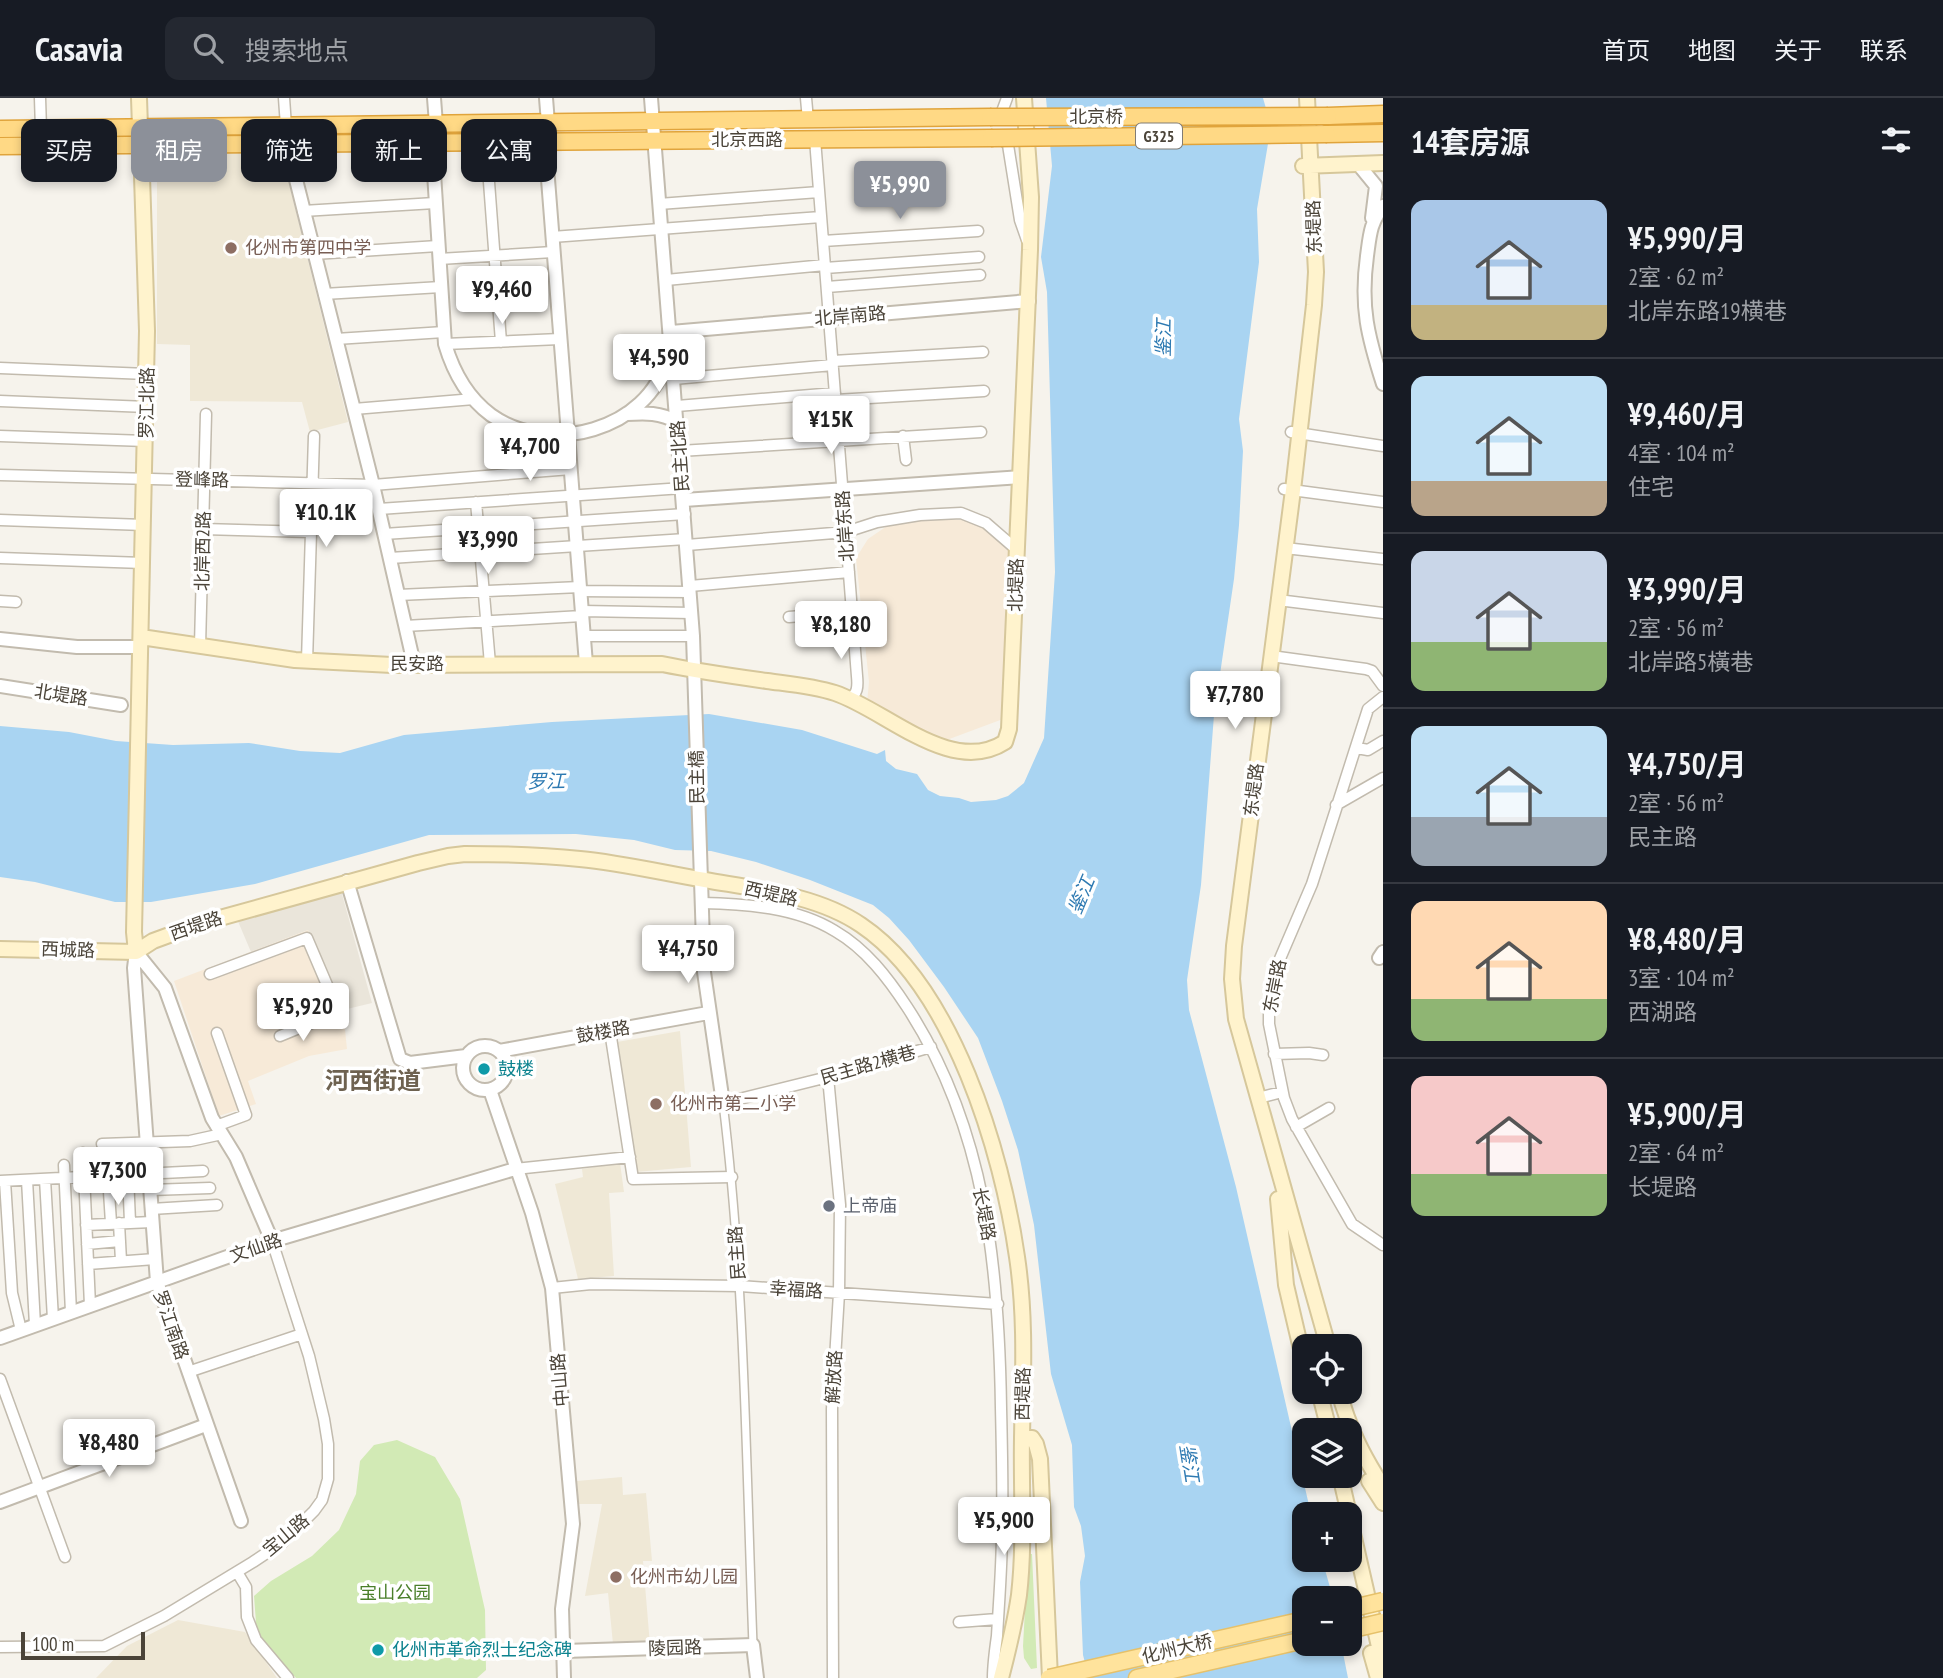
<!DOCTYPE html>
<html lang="zh">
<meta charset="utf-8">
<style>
body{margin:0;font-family:"PT Sans Narrow","Noto Sans SC",sans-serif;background:#242831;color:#f1f3f6;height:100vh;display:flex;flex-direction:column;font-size:26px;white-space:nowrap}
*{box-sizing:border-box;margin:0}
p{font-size:23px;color:#9ea1a6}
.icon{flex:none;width:38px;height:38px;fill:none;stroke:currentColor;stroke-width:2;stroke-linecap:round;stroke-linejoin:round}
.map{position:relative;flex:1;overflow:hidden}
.panel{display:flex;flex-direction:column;background:#171b24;width:560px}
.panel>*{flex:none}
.top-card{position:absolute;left:21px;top:21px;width:665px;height:63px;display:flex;gap:14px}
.fabs{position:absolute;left:1292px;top:1236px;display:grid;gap:14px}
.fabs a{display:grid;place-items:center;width:70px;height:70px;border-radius:14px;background:#171b24;box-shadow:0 4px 10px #0003;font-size:35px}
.scale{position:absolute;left:21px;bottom:18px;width:124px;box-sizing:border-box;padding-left:7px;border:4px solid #4b4439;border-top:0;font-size:19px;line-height:24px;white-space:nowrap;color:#4b4439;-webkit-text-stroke:5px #fff;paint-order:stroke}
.price{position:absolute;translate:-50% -60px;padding:0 16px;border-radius:7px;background:#fff;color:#222;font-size:23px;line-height:46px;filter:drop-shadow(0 2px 4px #0008)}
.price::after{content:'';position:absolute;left:50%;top:42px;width:21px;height:16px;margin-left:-10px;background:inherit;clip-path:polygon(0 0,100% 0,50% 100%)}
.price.active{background:#8c9099;color:#fff}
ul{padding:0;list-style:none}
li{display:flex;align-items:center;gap:21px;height:175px;padding:0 28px}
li+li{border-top:2px solid #363941}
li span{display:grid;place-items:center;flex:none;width:196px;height:140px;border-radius:14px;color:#555}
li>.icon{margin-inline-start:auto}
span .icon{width:84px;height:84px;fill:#fffc;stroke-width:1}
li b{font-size:30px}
h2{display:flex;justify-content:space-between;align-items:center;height:84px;padding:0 28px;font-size:30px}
.tag{padding:0 24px;border-radius:14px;background:#171b24;box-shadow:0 4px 10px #0003;font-size:24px;line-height:63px}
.tag.active{background:#8c9099;color:#fff}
header{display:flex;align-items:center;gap:42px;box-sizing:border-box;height:98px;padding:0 35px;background:#171b24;border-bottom:2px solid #363941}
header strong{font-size:33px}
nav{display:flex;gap:38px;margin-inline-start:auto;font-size:24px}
.search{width:490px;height:63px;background:#242831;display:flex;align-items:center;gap:18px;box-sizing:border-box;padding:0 24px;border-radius:14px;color:#9ea1a6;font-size:26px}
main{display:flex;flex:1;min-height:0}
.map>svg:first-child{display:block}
</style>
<header>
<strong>Casavia</strong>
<div class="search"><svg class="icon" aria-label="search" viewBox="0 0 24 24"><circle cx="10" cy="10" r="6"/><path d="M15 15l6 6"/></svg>搜索地点</div>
<nav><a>首页</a><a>地图</a><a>关于</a><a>联系</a></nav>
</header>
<main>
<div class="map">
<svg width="1383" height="1580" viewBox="0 0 1383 1580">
<rect width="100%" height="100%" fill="#f6f3ec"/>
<path fill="#eae5da" d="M340 789 372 905 343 912 308 832 251 854 237 821Z"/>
<path fill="#f7ead8" d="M936 420 973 423 1008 449 1015 476 1003 621 944 643 867 605 869 584 856 460 868 441 890 426Z
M308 832 343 912 347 951 309 958 248 983 256 1006 219 1018 174 883Z"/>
<path fill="#efe8d6" d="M281 53 348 324 310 334 302 304 190 303V247L157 246V54Z
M680 933 691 1069 636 1074 617 944Z
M620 1065 624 1094 609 1095 614 1178 578 1181 555 1086 583 1079 582 1071Z
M622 1379 623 1397 646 1395 652 1463H643L650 1547 613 1546 608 1495 585 1498 602 1406H578L577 1383Z
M178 1522 245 1534 277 1580H96L127 1548Z"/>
<path fill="#d2eab5" d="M397 1342 435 1359 460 1401 485 1512 486 1572 477 1580H296L257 1538 254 1498 271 1483 312 1458 339 1432 356 1396 360 1363 374 1347Z
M1028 1456H1032L1037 1570 1031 1571 1024 1560 1023 1548Z"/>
<path fill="#a9d4f2" d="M1046 0H1263L1271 28 1257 111 1259 164 1239 321 1243 353 1239 427 1234 481 1214 617 1201 787 1187 882 1189 912 1236 1089 1311 1416H1304V1461H1322L1333 1500H1304V1545H1341L1348 1580H1089L1083 1557 1080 1484 1085 1458 1081 1428 1074 1409 1072 1347 1051 1276 1034 1127 1018 1052 1002 1003 978 940 944 889 909 842 889 820 873 807 810 782 756 764 711 753 675 752 634 742 576 736 429 737 255 786 151 804H115L35 784 0 779V628L69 634 116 643 173 647 249 645 300 653 340 655 404 637 552 624 709 616 802 632 877 656 885 652 886 663 896 671 917 676 928 692 940 698 959 700 971 704 996 702 1008 698 1024 685 1044 640 1055 474 1047 194 1041 159 1052 68Z"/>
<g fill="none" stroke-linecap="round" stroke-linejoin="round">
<g stroke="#c2bbae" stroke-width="10">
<path id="pedestrian" d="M723 1005C745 1184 746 1366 753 1547"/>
</g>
<g stroke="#c2bbae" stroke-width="13">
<path id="minor" d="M40 0 41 31
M284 0 286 28
M806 0 808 22
M1000 19 1007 0
M1001 40 1008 47 1020 122 1027 142
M815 41 857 578C858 588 858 597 848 601
M486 44 501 244
M659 106 819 94
M303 113 435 105
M552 139 821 119
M823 143 978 133
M314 156 438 148
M439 161 553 154
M825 170 979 159
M666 182 825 167
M827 189 980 177
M324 196 441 189
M336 241 444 234
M445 246 560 241
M833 263 983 254
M0 270 147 276
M674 281 833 267
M836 302 984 293
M0 303 147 309
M677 308 835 295
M354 311 474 301
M1291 334 1383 348
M0 338 146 343
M903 338 906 362
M680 353 981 334
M0 377 373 387 571 371
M1284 391 1383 404
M476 404 490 566
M379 411 683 390
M0 422 144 427
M203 431 311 434
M384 436 685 416
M687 447 846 434 877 424 920 417 961 415 986 425 1016 451
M1285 450 1383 461
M0 460 143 465
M390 460 686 441
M690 488 849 474
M580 493 690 494
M398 497 580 489
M1278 502 1383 515
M0 503 16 504
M582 513 692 515
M789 519 852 514
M405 528 582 518
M584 538H693
M200 548 206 316
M1271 558 1366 571 1372 573 1383 588
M307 563 314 338
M1383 599 1368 611 1312 786 1276 870 1269 902V926L1284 1000 1292 1021 1352 1126 1383 1147
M1357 650 1368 652 1383 643
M1336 707 1383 680
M702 805C746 806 796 809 835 833 866 851 888 880 907 909 986 1030 999 1170 1001 1310 1002 1351 1003 1392 1002 1432 1002 1467 999 1503 997 1538 995 1552 993 1566 993 1580
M210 876 307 840 342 922
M610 933 633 1081 732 1079
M280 938 314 924
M1274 956 1309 955 1323 957
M828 979 840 1107 839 1195 832 1311 833 1580
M1258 1000 1282 994
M723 1005 828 979 931 949
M216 1028 246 1017 217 935
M1296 1029 1329 1010
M102 1046 190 1043 222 1036
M83 1055 90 1207
M64 1067 71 1214
M515 1071 630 1059
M128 1077 130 1124
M108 1078 111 1125
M45 1081 53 1221
M27 1082 35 1227
M0 1083 203 1073
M5 1083 12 1195 21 1232
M150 1092 210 1090
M151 1111 217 1107
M119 1125 121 1163
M86 1127 152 1124
M87 1146 120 1143
M88 1166 155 1161
M552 1190 591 1186 740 1188 998 1206
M188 1274 302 1236
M0 1281 65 1459
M237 1474 246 1489 247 1519 256 1542 288 1580
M959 1524 997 1521
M0 1549 104 1548 164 1518 253 1464 283 1444 314 1413 322 1402 328 1381V1346L324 1321 309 1258 272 1143"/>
</g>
<g stroke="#c2bbae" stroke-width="16">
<path id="tertiary" d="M434 0 436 26
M546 0 548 25
M651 0 693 538 704 874 723 1005
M545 43 586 566
M432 44 445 246C453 273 468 300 491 317 548 358 649 333 667 260 669 252 669 242 671 234L1029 203
M287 46 373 387 414 566
M1358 66 1376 88 1372 120
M1383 108C1370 126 1370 136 1367 158 1360 209 1368 239 1383 286
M626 316C645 315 660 314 677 324L678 331
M684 402 1021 379
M0 541 77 549H140
M0 588 121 607
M347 783 400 961 410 965 466 958
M136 854 134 870 157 1184 241 1423
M136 854 165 890 212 1020 236 1059 272 1143
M1379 860 1383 854
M463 970a22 22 0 1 1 44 0a22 22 0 1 1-44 0Z
M499 953 708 915
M490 992 532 1115 552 1190 573 1426 562 1511 564 1580
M0 1240 272 1143 515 1071
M0 1404 206 1327
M564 1553 753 1547 757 1580"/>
</g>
<g stroke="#d6c79b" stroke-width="18">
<path id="secondary" d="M139 0 140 29
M1307 0 1316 174 1314 207 1293 392 1234 848 1232 881 1236 921 1328 1248
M1303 68 1383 65
M141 539 295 562 392 567 662 566C696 573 731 578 767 583 789 586 813 588 835 595 886 612 951 679 1005 644L1009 631 1030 152 1031 99 1024 0
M0 851 136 854
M136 854 153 843 202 825 418 765 448 758 465 756C503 756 542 757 580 761 622 765 663 775 705 782 756 791 817 797 861 827 953 889 1002 1054 1017 1159 1026 1219 1023 1279 1022 1340 1021 1392 1025 1445 1019 1497 1015 1525 1008 1553 1001 1580
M136 854 134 834 147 233 141 47
M1278 1101 1286 1187 1304 1264
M1319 1293 1329 1332
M1339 1293C1348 1329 1363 1358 1383 1389
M1022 1340H1032L1036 1346 1040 1361 1050 1580
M1340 1377 1349 1416
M1369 1383 1383 1405
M1349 1418 1383 1566
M1371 1555 1378 1580"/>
</g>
<g stroke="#e6c16a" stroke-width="19">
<path id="primary" d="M1137 1580 1304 1542"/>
</g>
<g stroke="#e0a43c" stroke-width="19">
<path id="trunk" d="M1328 18 1383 16
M0 31 990 19
M1327 36 1383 35
M0 48 991 40"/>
</g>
<use href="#pedestrian" stroke="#fff" stroke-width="7"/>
<use href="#minor" stroke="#fff" stroke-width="10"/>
<use href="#tertiary" stroke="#fff" stroke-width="12"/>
<use href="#secondary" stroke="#fff3cd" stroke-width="14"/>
<use href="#primary" stroke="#ffe39c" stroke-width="16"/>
<use href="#trunk" stroke="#ffd985" stroke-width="16"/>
<g stroke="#e6c16a" stroke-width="19" stroke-linecap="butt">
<path id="primary-bridge" d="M1349 1511 1383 1503
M1349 1532 1383 1524
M1049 1580 1304 1522"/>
</g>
<g stroke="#e0a43c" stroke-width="19" stroke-linecap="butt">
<path id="trunk-bridge" d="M990 19 1328 18
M991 40 1327 36"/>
</g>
<use href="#primary-bridge" stroke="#ffe39c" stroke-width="16"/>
<use href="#trunk-bridge" stroke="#ffd985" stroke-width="16"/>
</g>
<g fill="#8d6e63" stroke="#fff" stroke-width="2.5">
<circle cx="231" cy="150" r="7"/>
<circle cx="656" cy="1006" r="7"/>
<circle cx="616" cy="1479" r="7"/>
</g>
<g fill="#0f9aa8" stroke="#fff" stroke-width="2.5">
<circle cx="484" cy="971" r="7"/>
<circle cx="378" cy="1552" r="7"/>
</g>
<circle fill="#6b7280" stroke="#fff" stroke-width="2.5" cx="829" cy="1108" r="7"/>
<g text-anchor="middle" stroke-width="7" stroke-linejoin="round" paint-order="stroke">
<rect fill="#fff" stroke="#817c74" stroke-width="2" x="1136" y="25.5" width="46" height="25" rx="5"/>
<g font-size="16" font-weight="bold" fill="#4b4439">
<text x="1159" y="44">G325</text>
</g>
<g font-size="18" fill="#4b4439" stroke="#fff">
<text x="1096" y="25">北京桥</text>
<text x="747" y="48">北京西路</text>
<text transform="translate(1314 129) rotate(-92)" y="6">东堤路</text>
<text transform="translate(850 218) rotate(-5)" y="6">北岸南路</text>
<text transform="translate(147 305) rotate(-89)" y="6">罗江北路</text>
<text transform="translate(680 358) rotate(-94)" y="6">民主北路</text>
<text transform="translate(202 382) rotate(1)" y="6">登峰路</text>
<text transform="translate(845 428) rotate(-94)" y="6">北岸东路</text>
<text transform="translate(203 453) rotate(-89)" y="6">北岸西2路</text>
<text transform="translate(1016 487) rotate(-89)" y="6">北堤路</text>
<text x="417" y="572">民安路</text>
<text transform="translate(61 597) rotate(9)" y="6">北堤路</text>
<text transform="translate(697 679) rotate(-91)" y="6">民主橋</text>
<text transform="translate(1254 692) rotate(-83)" y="6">东堤路</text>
<text transform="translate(771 796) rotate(13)" y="6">西堤路</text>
<text transform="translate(196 828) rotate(-19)" y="6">西堤路</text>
<text transform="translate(68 852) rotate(2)" y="6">西城路</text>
<text transform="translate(1275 888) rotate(-79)" y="6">东岸路</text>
<text transform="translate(603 934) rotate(-10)" y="6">鼓楼路</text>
<text transform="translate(868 967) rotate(-16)" y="6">民主路2横巷</text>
<text transform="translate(984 1116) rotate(79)" y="6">长堤路</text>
<text transform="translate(256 1150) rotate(-19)" y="6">文仙路</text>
<text transform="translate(737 1155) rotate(-94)" y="6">民主路</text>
<text transform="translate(796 1192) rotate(4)" y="6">幸福路</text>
<text transform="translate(171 1227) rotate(71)" y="6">罗江南路</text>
<text transform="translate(834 1279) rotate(-87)" y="6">解放路</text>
<text transform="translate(560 1282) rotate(-95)" y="6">中山路</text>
<text transform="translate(1023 1296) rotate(-89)" y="6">西堤路</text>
<text transform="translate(286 1437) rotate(-40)" y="6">宝山路</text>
<text transform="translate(675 1550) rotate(-2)" y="6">陵园路</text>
<text transform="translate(1177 1551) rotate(-13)" y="6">化州大桥</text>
</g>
<g font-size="18" fill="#785e54" stroke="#fff" text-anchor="start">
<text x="245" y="156">化州市第四中学</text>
<text x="670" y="1012">化州市第二小学</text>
<text x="630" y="1485">化州市幼儿园</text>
</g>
<g font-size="18" fill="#0d838f" stroke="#fff" text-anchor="start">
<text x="498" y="977">鼓楼</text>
<text x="392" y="1558">化州市革命烈士纪念碑</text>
</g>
<g font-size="18" fill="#5b616d" stroke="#fff" text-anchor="start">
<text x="843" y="1114">上帝庙</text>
</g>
<g font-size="18" fill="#4a7f2a" stroke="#fff">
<text x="395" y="1501">宝山公园</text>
</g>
<g font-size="19" font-style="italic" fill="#2e7ab2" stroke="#fff">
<text transform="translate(1163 240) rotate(-89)" y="7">鉴江</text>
<text transform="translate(546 683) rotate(-1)" y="7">罗江</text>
<text transform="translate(1081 797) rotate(-67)" y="7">鉴江</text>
<text transform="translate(1190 1365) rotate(81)" y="7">鉴江</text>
</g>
<g font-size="24" font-weight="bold" fill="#6e6250" stroke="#fff">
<text x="373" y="991">河西街道</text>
</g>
</g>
</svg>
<div class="fabs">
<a><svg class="icon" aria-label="locate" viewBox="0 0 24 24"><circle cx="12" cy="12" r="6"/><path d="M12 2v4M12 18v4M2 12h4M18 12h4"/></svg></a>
<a><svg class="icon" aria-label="layers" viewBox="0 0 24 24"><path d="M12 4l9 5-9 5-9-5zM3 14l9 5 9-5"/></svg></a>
<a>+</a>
<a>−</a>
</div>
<div class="scale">100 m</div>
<b class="price active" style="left:900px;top:123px">¥5,990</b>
<b class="price" style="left:502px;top:228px">¥9,460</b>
<b class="price" style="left:659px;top:296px">¥4,590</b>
<b class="price" style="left:831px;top:358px">¥15K</b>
<b class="price" style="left:530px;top:385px">¥4,700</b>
<b class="price" style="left:326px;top:451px">¥10.1K</b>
<b class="price" style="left:488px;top:478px">¥3,990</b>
<b class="price" style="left:841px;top:563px">¥8,180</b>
<b class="price" style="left:1235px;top:633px">¥7,780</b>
<b class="price" style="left:688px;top:887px">¥4,750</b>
<b class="price" style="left:303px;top:945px">¥5,920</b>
<b class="price" style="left:118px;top:1109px">¥7,300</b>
<b class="price" style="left:109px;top:1381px">¥8,480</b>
<b class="price" style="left:1004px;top:1459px">¥5,900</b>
<div class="top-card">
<a class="tag">买房</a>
<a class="tag active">租房</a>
<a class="tag">筛选</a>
<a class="tag">新上</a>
<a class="tag">公寓</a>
</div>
</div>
<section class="panel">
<h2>14套房源<svg class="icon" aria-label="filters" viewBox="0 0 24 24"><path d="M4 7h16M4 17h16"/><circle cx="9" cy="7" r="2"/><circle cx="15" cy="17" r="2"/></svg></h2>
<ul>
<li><span style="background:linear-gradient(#a9c7e8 75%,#c2b280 0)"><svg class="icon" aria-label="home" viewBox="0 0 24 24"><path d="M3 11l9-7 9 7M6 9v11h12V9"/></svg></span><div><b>¥5,990/月</b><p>2室 · 62 m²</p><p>北岸东路19横巷</p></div></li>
<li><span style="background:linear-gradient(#bfe0f5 75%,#b9a48a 0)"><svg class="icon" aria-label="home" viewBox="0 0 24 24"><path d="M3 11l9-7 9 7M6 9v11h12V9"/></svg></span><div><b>¥9,460/月</b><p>4室 · 104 m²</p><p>住宅</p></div></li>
<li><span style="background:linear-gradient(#c9d6e8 65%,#8fb573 0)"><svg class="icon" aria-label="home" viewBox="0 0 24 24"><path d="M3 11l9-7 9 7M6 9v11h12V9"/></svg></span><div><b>¥3,990/月</b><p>2室 · 56 m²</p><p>北岸路5橫巷</p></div></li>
<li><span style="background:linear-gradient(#bfe0f5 65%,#9aa5b1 0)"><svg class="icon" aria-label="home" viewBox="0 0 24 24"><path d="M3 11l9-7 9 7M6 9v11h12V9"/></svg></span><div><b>¥4,750/月</b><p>2室 · 56 m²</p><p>民主路</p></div></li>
<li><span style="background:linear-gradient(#ffd9b3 70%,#8fb573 0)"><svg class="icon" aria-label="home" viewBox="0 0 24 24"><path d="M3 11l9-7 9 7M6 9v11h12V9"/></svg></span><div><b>¥8,480/月</b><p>3室 · 104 m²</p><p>西湖路</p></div></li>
<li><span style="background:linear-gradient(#f6c9c9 70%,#8fb573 0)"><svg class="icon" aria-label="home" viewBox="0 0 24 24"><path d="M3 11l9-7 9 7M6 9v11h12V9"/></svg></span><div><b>¥5,900/月</b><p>2室 · 64 m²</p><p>长堤路</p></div></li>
</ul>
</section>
</main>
